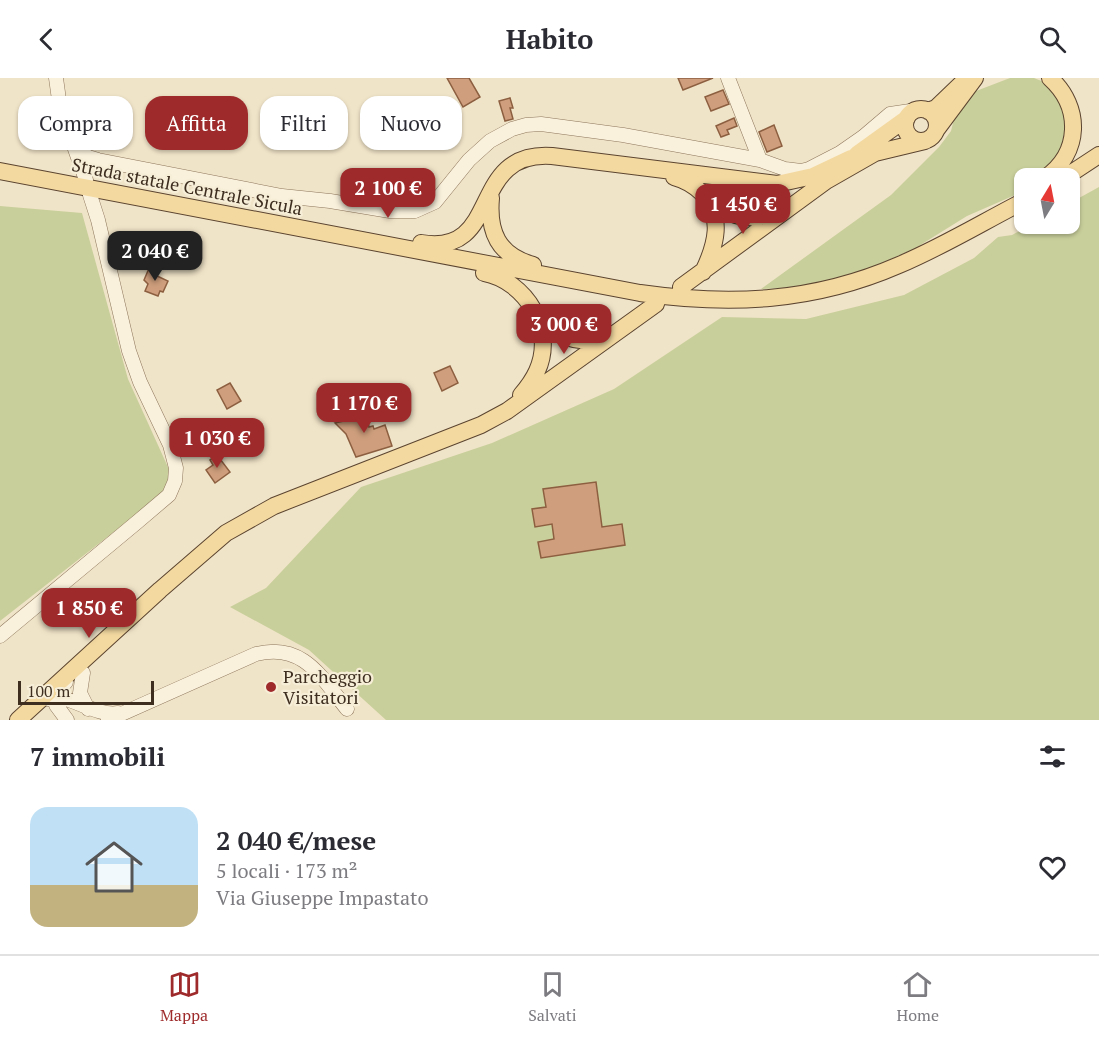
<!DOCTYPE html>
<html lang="it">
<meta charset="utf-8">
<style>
body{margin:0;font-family:"PT Serif",serif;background:#f2f2f3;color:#2b2b33;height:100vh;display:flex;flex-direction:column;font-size:22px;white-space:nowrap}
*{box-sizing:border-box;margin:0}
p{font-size:20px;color:#7c7c81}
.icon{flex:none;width:33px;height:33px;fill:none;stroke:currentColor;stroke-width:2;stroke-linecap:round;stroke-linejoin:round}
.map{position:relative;height:642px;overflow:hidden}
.side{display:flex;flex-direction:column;background:#fff;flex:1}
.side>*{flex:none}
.banner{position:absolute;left:18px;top:18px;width:600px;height:54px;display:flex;gap:12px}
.needle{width:39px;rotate:10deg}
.tools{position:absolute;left:1014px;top:90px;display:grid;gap:12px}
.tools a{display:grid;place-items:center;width:66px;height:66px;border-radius:12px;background:#fff;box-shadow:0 2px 4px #0004;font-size:30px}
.scale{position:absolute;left:18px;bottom:15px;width:136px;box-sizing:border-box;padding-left:6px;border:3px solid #3d2e20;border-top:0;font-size:16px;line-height:21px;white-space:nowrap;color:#3d2e20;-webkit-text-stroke:4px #f7eed8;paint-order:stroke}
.price{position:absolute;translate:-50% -51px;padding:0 14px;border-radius:12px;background:#9e2a2b;color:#fff;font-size:20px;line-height:39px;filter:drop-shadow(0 2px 3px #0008)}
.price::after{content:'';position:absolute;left:50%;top:36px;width:18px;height:14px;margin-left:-9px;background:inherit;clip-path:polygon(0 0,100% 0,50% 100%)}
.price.selected{background:#222;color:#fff}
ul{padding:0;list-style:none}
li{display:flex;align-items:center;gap:18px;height:150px;padding:0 30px}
li span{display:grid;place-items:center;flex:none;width:168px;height:120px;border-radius:18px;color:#555}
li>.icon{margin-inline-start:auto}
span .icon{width:72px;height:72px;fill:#fffc;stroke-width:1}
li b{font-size:26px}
h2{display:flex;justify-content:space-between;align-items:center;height:72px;padding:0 30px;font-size:26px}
.chip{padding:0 21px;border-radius:18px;background:#fff;box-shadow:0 2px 4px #0004;font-size:21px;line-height:54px}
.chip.selected{background:#9e2a2b;color:#fff}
header{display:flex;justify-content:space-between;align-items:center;height:78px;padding:0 30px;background:#fff;font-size:27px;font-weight:700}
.dock{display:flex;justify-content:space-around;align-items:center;height:84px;border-top:2px solid #e1e1e2;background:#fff;font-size:16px;color:#7c7c81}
.dock a{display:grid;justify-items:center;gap:3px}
.dock .selected{color:#9e2a2b}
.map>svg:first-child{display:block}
</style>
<header><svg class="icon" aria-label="back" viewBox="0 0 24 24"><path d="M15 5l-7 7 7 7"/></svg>Habito<svg class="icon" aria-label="search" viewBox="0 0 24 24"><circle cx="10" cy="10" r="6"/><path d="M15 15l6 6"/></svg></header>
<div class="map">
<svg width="1099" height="642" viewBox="0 0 1099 642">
<rect width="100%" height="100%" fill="#f0e4c8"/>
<path fill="#c9cf9b" d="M1010 0H1034L1059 10 1076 44 1046 100H1024V113L967 138 914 171 868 191 816 209 761 211 891 117 939 69 951 53 955 37 976 13Z
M1099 109V642H386L309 572 230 529 266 510 361 409 492 365 614 311 722 239 806 241 904 217 974 180 998 159 1012 157 1033 146H1070V125Z
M0 128 82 135 128 301 172 398 166 413 0 543Z"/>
<path fill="#cf9f7d" stroke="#8d5f41" stroke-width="1.5" d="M447 0H469L480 19 463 29Z
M678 0H713L683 12Z
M723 12 729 26 711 33 705 19Z
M510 20 513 30H510L513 41 505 43 499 23Z
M383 31 403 54 393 63 373 40Z
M734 40 737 48 727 52 729 56 721 59 716 48Z
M774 47 782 68 767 74 759 54Z
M150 188 157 191 155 197 168 203 163 214 160 213 158 218 145 213 148 206 144 202Z
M450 288 458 305 442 313 434 295Z
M230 305 241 323 227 331 217 312Z
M366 329 369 349 373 348 374 351 385 347 392 368 356 379 346 356 335 345 353 341 351 331Z
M217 377 230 394 215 405 206 392 213 387 210 382Z
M596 404 602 449 622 446 625 467 541 480 538 464 554 461 552 446 535 449 532 431 546 429 543 411Z"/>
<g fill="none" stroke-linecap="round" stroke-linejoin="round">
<g stroke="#8d765c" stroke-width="15">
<path id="minor" d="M56 0 60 29 86 102
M728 0 760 82
M74 68 88 79 98 82 282 118 330 123 390 133H415L435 124 469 82 490 63 512 51 526 47 541 46 623 57 760 82 785 91 801 93 809 91 840 75 863 59 890 36 917 32
M0 558 136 445 169 417 175 403 176 390 170 367 140 304 129 273 98 142 90 117
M83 595 80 615 88 631
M66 604 58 612 56 627 67 642
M48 621C66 613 94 639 118 635
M108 642 256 576C303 564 321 599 347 631"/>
</g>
<g stroke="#5b4430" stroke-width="18">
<path id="major" d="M905 47a16 16 0 1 1 32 0a16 16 0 1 1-32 0Z
M928 33 936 30 961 6
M937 51 975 0
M857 76 907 40
M0 93 640 215C731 228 814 224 899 187 942 169 983 144 1024 123
M674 99C685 102 694 107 702 115 724 139 716 167 703 194
M1045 100C1081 75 1082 29 1050 0
M1064 100 1099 77
M491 120C488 154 498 177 533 187
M711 126C735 139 748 143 775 136
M421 165C503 179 467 72 552 78L777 106 813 98 851 80
M484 195C526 203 556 252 537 293 533 302 527 310 521 317
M681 209 826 103 875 75 925 63
M538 239C557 260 579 267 607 260
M18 642 160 512 226 455 274 428 481 347 507 333 656 226"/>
</g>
<use href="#minor" stroke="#faf1dc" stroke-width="14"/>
<use href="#major" stroke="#f3d9a0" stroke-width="16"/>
</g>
<circle fill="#9e2a2b" stroke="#f7eed8" stroke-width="2" cx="271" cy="609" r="6"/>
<g text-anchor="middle" stroke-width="4.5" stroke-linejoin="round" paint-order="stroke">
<g font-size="18" fill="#3d2e20" stroke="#f7eed8">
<text transform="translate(187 109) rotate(11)" y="6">Strada statale Centrale Sicula</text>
</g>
<g font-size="18" fill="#3d2e20" stroke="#f7eed8" text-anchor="start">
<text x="283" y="605">Parcheggio<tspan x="283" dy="21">Visitatori</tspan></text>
</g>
</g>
</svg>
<div class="tools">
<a><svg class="needle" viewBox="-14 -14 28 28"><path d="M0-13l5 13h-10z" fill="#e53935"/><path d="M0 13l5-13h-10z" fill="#7c7c81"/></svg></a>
</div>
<div class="scale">100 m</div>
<b class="price" style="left:388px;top:141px">2 100 €</b>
<b class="price" style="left:743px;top:157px">1 450 €</b>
<b class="price selected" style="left:155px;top:204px">2 040 €</b>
<b class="price" style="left:564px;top:277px">3 000 €</b>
<b class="price" style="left:364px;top:356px">1 170 €</b>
<b class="price" style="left:217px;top:391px">1 030 €</b>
<b class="price" style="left:89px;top:561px">1 850 €</b>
<div class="banner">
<a class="chip">Compra</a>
<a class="chip selected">Affitta</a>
<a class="chip">Filtri</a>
<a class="chip">Nuovo</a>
</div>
</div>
<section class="side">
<h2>7 immobili<svg class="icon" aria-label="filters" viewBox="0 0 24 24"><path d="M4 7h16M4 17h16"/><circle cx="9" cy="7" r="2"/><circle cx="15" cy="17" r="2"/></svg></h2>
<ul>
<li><span style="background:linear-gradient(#bfe0f5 65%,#c2b280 0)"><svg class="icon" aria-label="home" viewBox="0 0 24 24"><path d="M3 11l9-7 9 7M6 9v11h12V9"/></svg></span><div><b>2 040 €/mese</b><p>5 locali · 173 m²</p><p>Via Giuseppe Impastato</p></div><svg class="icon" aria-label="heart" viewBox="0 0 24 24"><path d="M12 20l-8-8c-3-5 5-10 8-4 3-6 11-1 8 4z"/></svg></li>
</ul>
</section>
<nav class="dock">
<a class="selected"><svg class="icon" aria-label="map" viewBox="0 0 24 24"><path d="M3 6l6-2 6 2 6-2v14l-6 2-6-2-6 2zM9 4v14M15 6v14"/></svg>Mappa</a>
<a><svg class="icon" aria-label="saved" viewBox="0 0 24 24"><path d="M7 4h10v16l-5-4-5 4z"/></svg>Salvati</a>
<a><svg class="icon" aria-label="home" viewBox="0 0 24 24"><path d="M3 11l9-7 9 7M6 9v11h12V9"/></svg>Home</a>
</nav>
